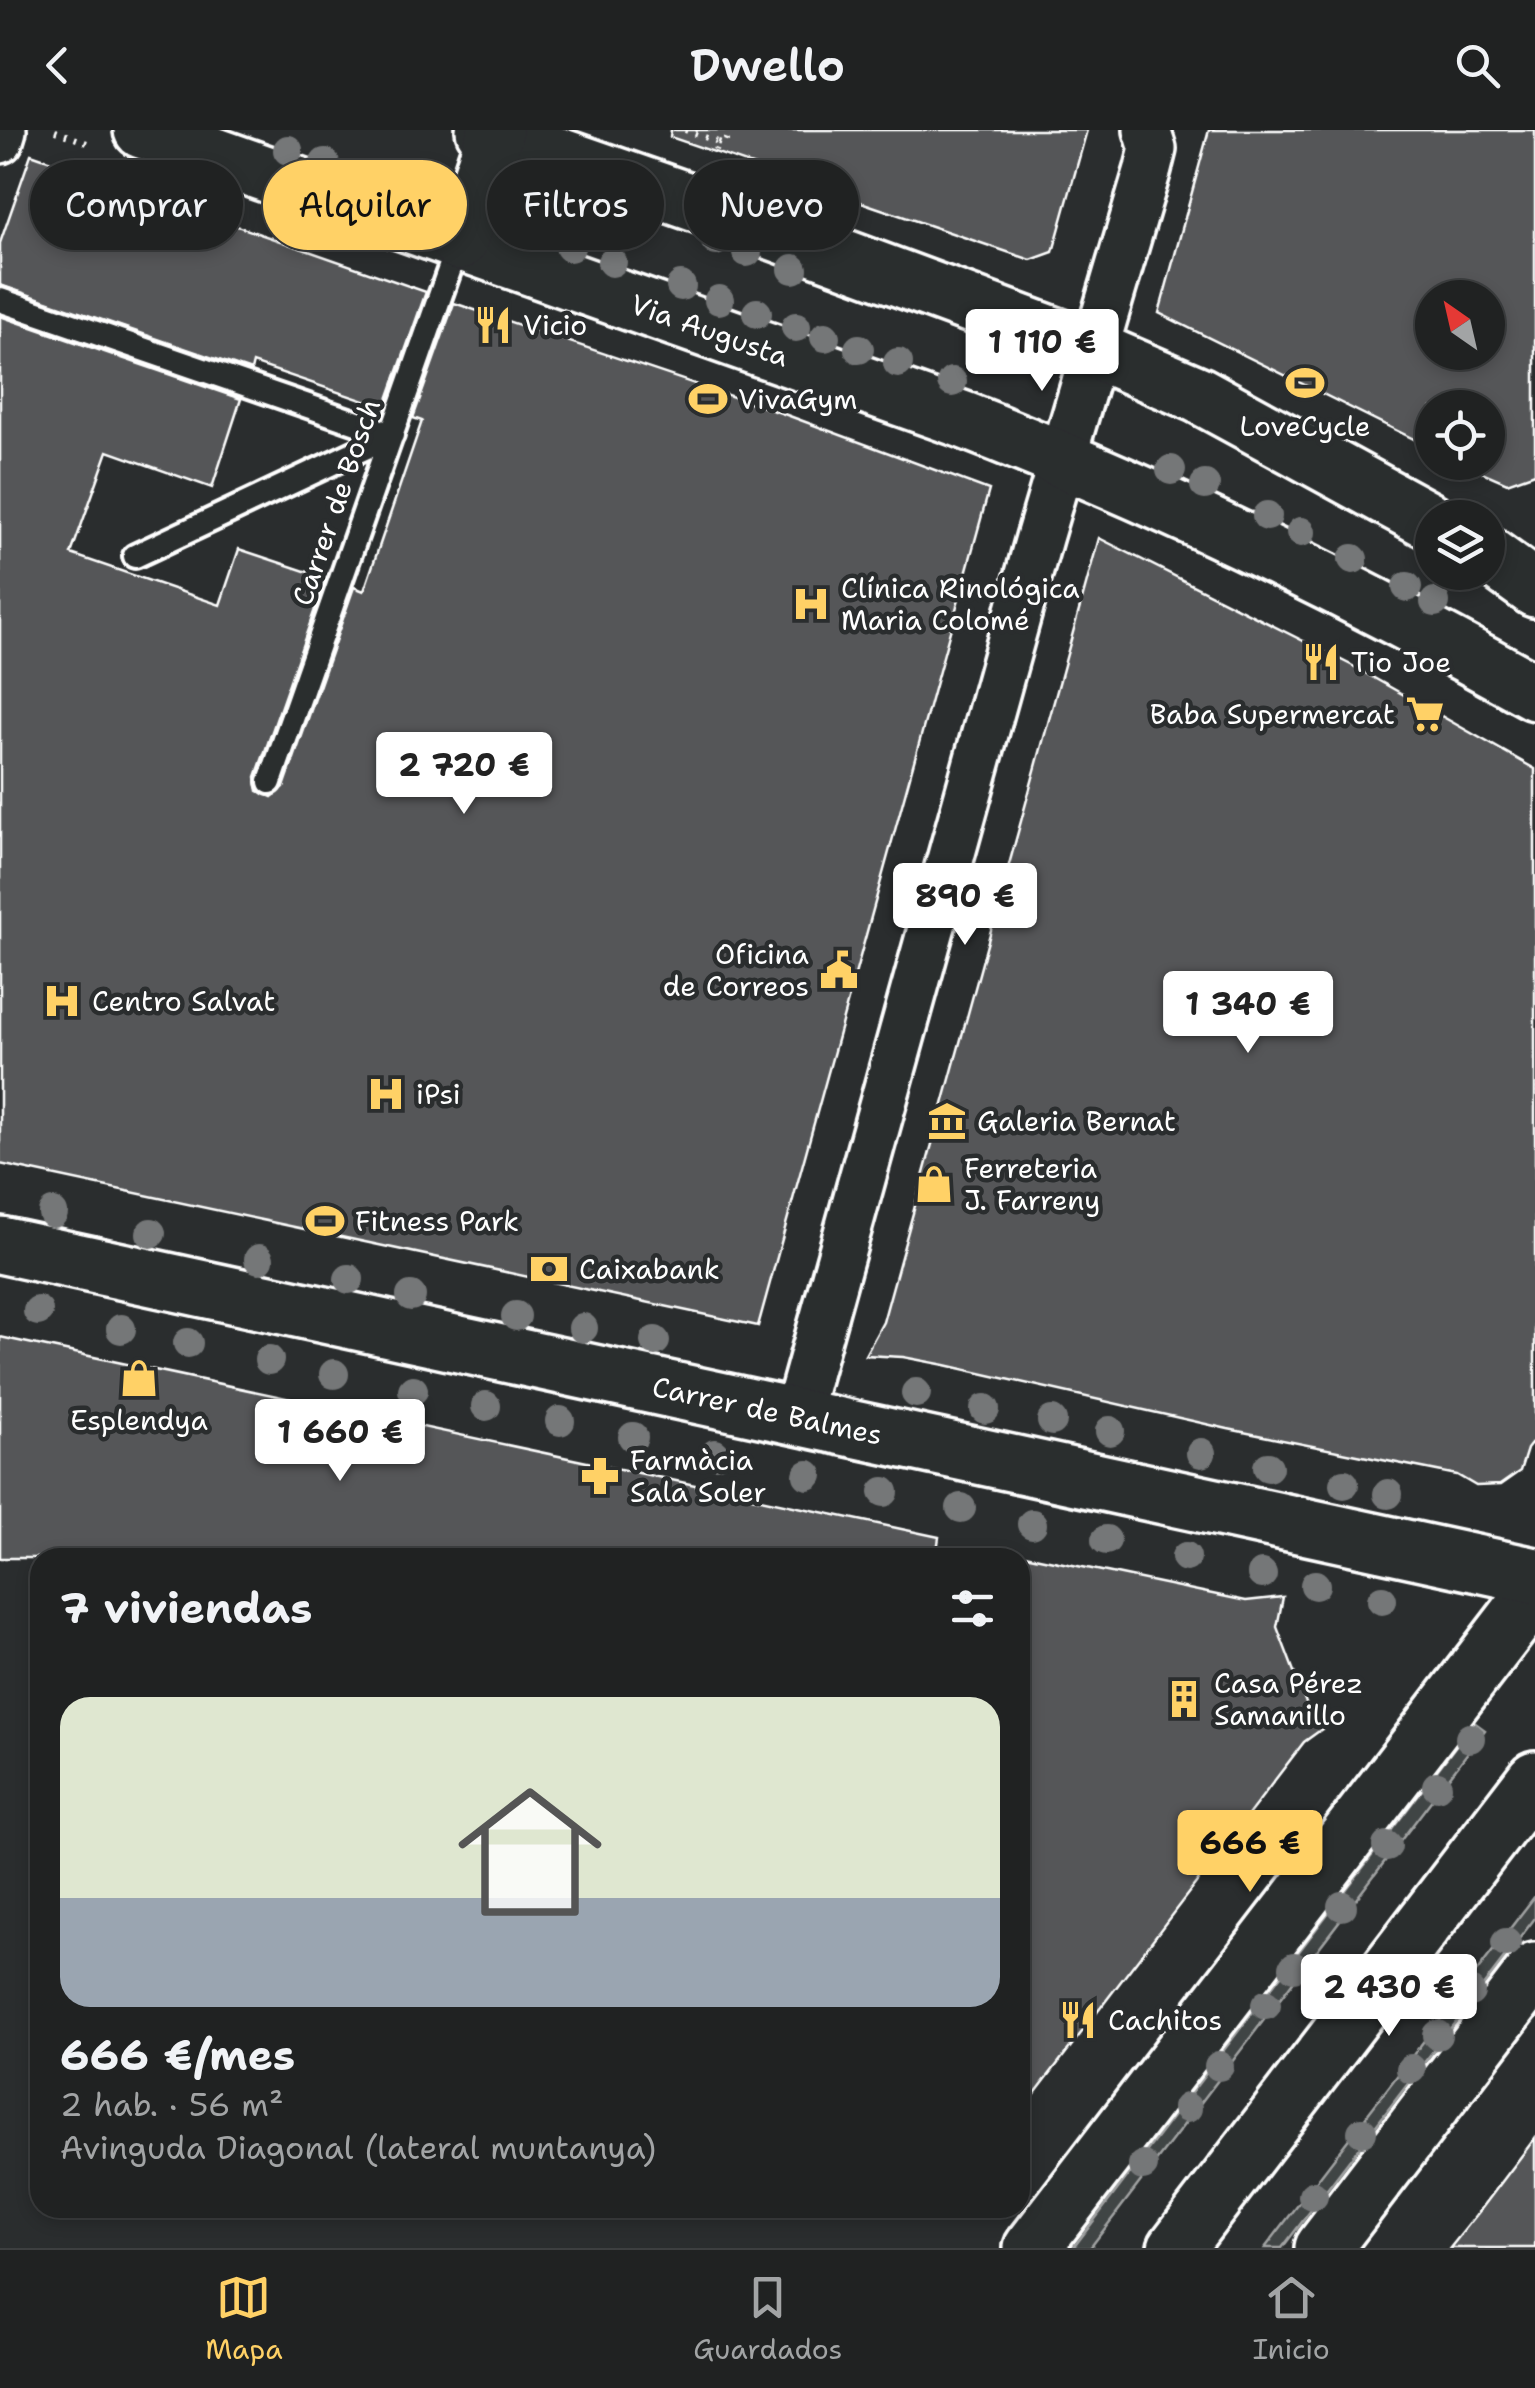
<!DOCTYPE html>
<html lang="es">
<meta charset="utf-8">
<style>
body{margin:0;font-family:"Shantell Sans",sans-serif;background:#282a2a;color:#f1f3f6;height:100vh;display:flex;flex-direction:column;font-size:38px;white-space:nowrap}
*{box-sizing:border-box;margin:0}
p{font-size:32px;color:#a2a4a5}
.icon{flex:none;width:55px;height:55px;fill:none;stroke:currentColor;stroke-width:2;stroke-linecap:round;stroke-linejoin:round}
.map{position:relative;flex:1;overflow:hidden}
.drawer{position:absolute;left:30px;top:1418px;width:1000px;height:670px;display:flex;flex-direction:column;background:#202222;border-radius:30px;box-shadow:0 5px 15px #0003,0 0 0 2px #3d3f40}
.drawer>*{flex:none}
.hud{position:absolute;left:30px;top:30px;width:1000px;height:90px;display:flex;gap:20px}
.needle{width:65px;rotate:326deg}
.controls{position:absolute;left:1415px;top:150px;display:grid;gap:20px}
.controls a{display:grid;place-items:center;width:90px;height:90px;border-radius:50%;background:#202222;box-shadow:0 5px 15px #0003,0 0 0 2px #3d3f40;font-size:50px}
.price{position:absolute;translate:-50% -85px;padding:0 22px;border-radius:10px;background:#fff;color:#222;font-size:32px;line-height:65px;filter:drop-shadow(0 2px 5px #0008)}
.price::after{content:'';position:absolute;left:50%;top:60px;width:30px;height:22px;margin-left:-15px;background:inherit;clip-path:polygon(0 0,100% 0,50% 100%)}
.price.active{background:#ffd166;color:#111}
ul{padding:0;list-style:none}
li{display:grid;align-content:center;gap:20px;height:530px;padding:0 30px}
li span{display:grid;place-items:center;height:310px;border-radius:30px;color:#555}
li>.icon{margin-inline-start:auto}
span .icon{width:180px;height:180px;fill:#fffc;stroke-width:1}
li b{font-size:42px}
h2{display:flex;justify-content:space-between;align-items:center;height:120px;padding:0 30px;font-size:42px}
.pill{padding:0 35px;border-radius:45px;background:#202222;box-shadow:0 5px 15px #0003,0 0 0 2px #3d3f40;font-size:35px;line-height:90px}
.pill.active{background:#ffd166;color:#111}
header{display:flex;justify-content:space-between;align-items:center;height:130px;padding:0 30px;background:#202222;font-size:45px;font-weight:600}
.dock{display:flex;justify-content:space-around;align-items:center;height:140px;border-top:2px solid #3d3f40;background:#202222;font-size:28px;color:#a2a4a5}
.dock a{display:grid;justify-items:center;gap:5px}
.dock .active{color:#ffd166}
.map>svg:first-child{display:block}
</style>
<header><svg class="icon" aria-label="back" viewBox="0 0 24 24"><path d="M15 5l-7 7 7 7"/></svg>Dwello<svg class="icon" aria-label="search" viewBox="0 0 24 24"><circle cx="10" cy="10" r="6"/><path d="M15 15l6 6"/></svg></header>
<div class="map">
<svg width="1535" height="2118" viewBox="0 0 1535 2118">
<rect width="100%" height="100%" fill="#2a2d2e"/>
<filter id="ink" filterUnits="userSpaceOnUse"><feTurbulence type="fractalNoise" baseFrequency=".01" numOctaves="2"/><feDisplacementMap in="SourceGraphic" scale="20" xChannelSelector="R" yChannelSelector="G"/><feConvolveMatrix kernelMatrix="1 2 1 2 8 2 1 2 1" color-interpolation-filters="sRGB"/></filter>
<g filter="url(#ink)">
<path fill="#414445" stroke="#a0a2a2" stroke-width="2.5" d="M1474 1592 1485 1600 1090 2118H1073Z
M1535 1766V1788L1282 2118H1265Z"/>
<path fill="#555758" stroke="#fff" stroke-width="2.5" fill-rule="evenodd" d="M671 0H1087L1053 122 1031 130 670 7Z
M1209 0H1535V343L1507 353 1459 332H1488V278H1432V318L1159 183ZM1432 168H1488V222H1432Z
M31 24 426 162 385 278 253 233 251 241 0 155V113Z
M454 173 784 284 989 360 758 1196 0 1034V186L241 269 212 358 108 321 71 424 220 475 239 419 326 448 256 647 258 661 272 667 284 657 354 457 364 461 422 291 413 288Z
M1099 408 1351 535 1535 639V1309L1527 1319 1520 1341 1500 1355 1476 1356 1457 1345 1228 1299 945 1235 903 1227 865 1225 883 1192Z
M0 1207 939 1407 936 1428H0Z
M1020 1424 1246 1471 1283 1467 1277 1497 1307 1576 1322 1599 1304 1612 1020 1983Z
M1535 2008V2118H1450L1482 2078Z"/>
<g fill="none" stroke-linecap="round" stroke-linejoin="round">
<g stroke="#fff" stroke-width="30">
<path id="service" d="M0 170 392 305
M135 426 392 305
M270 652 459 112"/>
</g>
<g stroke="#fff" stroke-width="52">
<path id="minor" d="M0 10 3 0
M796 1288 1039 408 1148 39 1153 19 1147 0"/>
</g>
<g stroke="#fff" stroke-width="62">
<path id="tertiary" d="M1032 2118 1535 1463
M1323 2118 1535 1841"/>
</g>
<g stroke="#fff" stroke-width="62">
<g id="secondary">
<path id="s1" d="M142 0 961 289C1158 365 1350 459 1535 562"/>
<path d="M484 0 723 83 1094 220 1199 265 1432 392"/>
<path d="M459 112 495 4"/>
<path d="M1488 425 1535 459"/>
<path id="s2" d="M0 1115 1535 1446"/>
<path d="M1176 2118 1535 1649"/>
</g>
</g>
<path stroke="#fff" stroke-width="6" stroke-dasharray="2.5 8" stroke-linecap="butt" d="M685 0 718 12 715 20
M55 1 90 14
M718 12 725 14 728 5"/>
<use href="#service" stroke="#2a2d2e" stroke-width="22"/>
<use href="#minor" stroke="#2a2d2e" stroke-width="45"/>
<use href="#tertiary" stroke="#2a2d2e" stroke-width="55"/>
<use href="#secondary" stroke="#2a2d2e" stroke-width="55"/>
</g>
<g fill="#757778">
<circle cx="288" cy="20" r="15"/>
<circle cx="325" cy="33" r="15"/>
<circle cx="360" cy="46" r="15"/>
<circle cx="558" cy="56" r="15"/>
<circle cx="395" cy="58" r="15"/>
<circle cx="599" cy="70" r="15"/>
<circle cx="649" cy="88" r="15"/>
<circle cx="541" cy="106" r="15"/>
<circle cx="716" cy="111" r="15"/>
<circle cx="570" cy="117" r="15"/>
<circle cx="747" cy="122" r="15"/>
<circle cx="612" cy="132" r="15"/>
<circle cx="793" cy="139" r="15"/>
<circle cx="681" cy="156" r="15"/>
<circle cx="719" cy="170" r="15"/>
<circle cx="757" cy="183" r="15"/>
<circle cx="796" cy="197" r="15"/>
<circle cx="825" cy="207" r="15"/>
<circle cx="859" cy="219" r="15"/>
<circle cx="898" cy="233" r="15"/>
<circle cx="952" cy="252" r="15"/>
<circle cx="1171" cy="340" r="15"/>
<circle cx="1205" cy="355" r="15"/>
<circle cx="1267" cy="386" r="15"/>
<circle cx="1301" cy="402" r="15"/>
<circle cx="1353" cy="429" r="15"/>
<circle cx="1407" cy="457" r="15"/>
<circle cx="1435" cy="472" r="15"/>
<circle cx="53" cy="1083" r="15"/>
<circle cx="151" cy="1103" r="15"/>
<circle cx="259" cy="1129" r="15"/>
<circle cx="349" cy="1149" r="15"/>
<circle cx="411" cy="1166" r="15"/>
<circle cx="38" cy="1181" r="15"/>
<circle cx="516" cy="1186" r="15"/>
<circle cx="583" cy="1198" r="15"/>
<circle cx="121" cy="1199" r="15"/>
<circle cx="655" cy="1211" r="15"/>
<circle cx="188" cy="1213" r="15"/>
<circle cx="269" cy="1230" r="15"/>
<circle cx="334" cy="1244" r="15"/>
<circle cx="413" cy="1260" r="15"/>
<circle cx="916" cy="1263" r="15"/>
<circle cx="486" cy="1276" r="15"/>
<circle cx="985" cy="1279" r="15"/>
<circle cx="560" cy="1291" r="15"/>
<circle cx="1052" cy="1291" r="15"/>
<circle cx="1110" cy="1301" r="15"/>
<circle cx="633" cy="1307" r="15"/>
<circle cx="1201" cy="1323" r="15"/>
<circle cx="715" cy="1324" r="15"/>
<circle cx="1268" cy="1337" r="15"/>
<circle cx="808" cy="1345" r="15"/>
<circle cx="1344" cy="1354" r="15"/>
<circle cx="884" cy="1362" r="15"/>
<circle cx="1388" cy="1364" r="15"/>
<circle cx="961" cy="1378" r="15"/>
<circle cx="1032" cy="1394" r="15"/>
<circle cx="1106" cy="1410" r="15"/>
<circle cx="1186" cy="1427" r="15"/>
<circle cx="1262" cy="1444" r="15"/>
<circle cx="1315" cy="1455" r="15"/>
<circle cx="1382" cy="1470" r="15"/>
<circle cx="1470" cy="1608" r="15"/>
<circle cx="1437" cy="1656" r="15"/>
<circle cx="1387" cy="1716" r="15"/>
<circle cx="1342" cy="1776" r="15"/>
<circle cx="1506" cy="1813" r="15"/>
<circle cx="1294" cy="1837" r="15"/>
<circle cx="1470" cy="1862" r="15"/>
<circle cx="1266" cy="1875" r="15"/>
<circle cx="1437" cy="1905" r="15"/>
<circle cx="1219" cy="1936" r="15"/>
<circle cx="1411" cy="1939" r="15"/>
<circle cx="1187" cy="1978" r="15"/>
<circle cx="1362" cy="2002" r="15"/>
<circle cx="1143" cy="2036" r="15"/>
<circle cx="1313" cy="2066" r="15"/>
</g>
</g>
<defs>
<g id="restaurant-bare" transform="scale(3)"><path d="M-5-6h1v4h1v-4h1v4h1v-4h1v5L-1.5 .5V6h-2V.5L-5-1ZM5-6V6H3V1.5H1.5Q1.5-4 5-6Z" fill="#ffd166" stroke="#2a2d2e" stroke-width="2.5" paint-order="stroke"/></g>
<g id="stadium-bare" transform="scale(3)"><path d="M0-5a6.5 5 0 1 0 0 10a6.5 5 0 1 0 0-10ZM-3.5-1.8h7v3.6h-7Z" fill="#ffd166" stroke="#2a2d2e" stroke-width="2.5" paint-order="stroke"/></g>
<g id="hospital-bare" transform="scale(3)"><path d="M-5-5h3v3.5h4V-5h3V5h-3V1.5h-4V5h-3Z" fill="#ffd166" stroke="#2a2d2e" stroke-width="2.5" paint-order="stroke"/></g>
<g id="supermarket-bare" transform="scale(3)"><path d="M-6-5.5h2.5l.6 2H6L4.5 2H-2.5L-4.4-4H-6ZM-1.5 3.2a1.3 1.3 0 1 0 .1 0ZM3 3.2a1.3 1.3 0 1 0 .1 0Z" fill="#ffd166" stroke="#2a2d2e" stroke-width="2.5" paint-order="stroke"/></g>
<g id="civic-bare" transform="scale(3)"><path d="M-.6-6.5H3V-4.5H.6V-3L4-1V1h2V6H-6V1h2V-1L-.6-3ZM-1.2 2.5V6h2.4V2.5Z" fill="#ffd166" stroke="#2a2d2e" stroke-width="2.5" paint-order="stroke"/></g>
<g id="museum-bare" transform="scale(3)"><path d="M0-6L6-3V-2H-6V-3ZM-5-1h2V3h-2ZM-1-1h2V3h-2ZM3-1h2V3H3ZM-6 4H6V6H-6Z" fill="#ffd166" stroke="#2a2d2e" stroke-width="2.5" paint-order="stroke"/></g>
<g id="shop-bare" transform="scale(3)"><path d="M-5-2.5h2.3a2.7 3.5 0 0 1 5.4 0H5L5.5 6h-11ZM-1.5-2.5h3a1.5 2.3 0 0 0-3 0Z" fill="#ffd166" stroke="#2a2d2e" stroke-width="2.5" paint-order="stroke"/></g>
<g id="bank-bare" transform="scale(3)"><path d="M-6-4H6V4H-6ZM0-2.3a2.3 2.3 0 1 0 0 4.6a2.3 2.3 0 1 0 0-4.6Z" fill="#ffd166" stroke="#2a2d2e" stroke-width="2.5" paint-order="stroke"/></g>
<g id="pharmacy-bare" transform="scale(3)"><path d="M-2-6h4v4h4v4h-4v4h-4v-4h-4v-4h4Z" fill="#ffd166" stroke="#2a2d2e" stroke-width="2.5" paint-order="stroke"/></g>
<g id="building-bare" transform="scale(3)"><path d="M-4-6H4V6H1V3H-1V6H-4ZM-2.5-4.3h1.7v1.8h-1.7ZM.8-4.3h1.7v1.8H.8ZM-2.5-1h1.7V.8h-1.7ZM.8-1h1.7V.8H.8Z" fill="#ffd166" stroke="#2a2d2e" stroke-width="2.5" paint-order="stroke"/></g>
</defs>
<g fill-rule="evenodd">
<use href="#restaurant-bare" x="493" y="195"/>
<use href="#stadium-bare" x="1305" y="253"/>
<use href="#stadium-bare" x="708" y="269"/>
<use href="#hospital-bare" x="811" y="474"/>
<use href="#restaurant-bare" x="1321" y="532"/>
<use href="#supermarket-bare" x="1425" y="584"/>
<use href="#civic-bare" x="839" y="840"/>
<use href="#hospital-bare" x="62" y="871"/>
<use href="#hospital-bare" x="386" y="964"/>
<use href="#museum-bare" x="947" y="991"/>
<use href="#shop-bare" x="934" y="1054"/>
<use href="#stadium-bare" x="325" y="1091"/>
<use href="#bank-bare" x="549" y="1139"/>
<use href="#shop-bare" x="139" y="1248"/>
<use href="#pharmacy-bare" x="600" y="1346"/>
<use href="#building-bare" x="1184" y="1569"/>
<use href="#restaurant-bare" x="1078" y="1890"/>
</g>
<g text-anchor="middle" stroke-width="9" stroke-linejoin="round" paint-order="stroke">
<g font-size="28" fill="#fff" stroke="#2a2d2e" text-anchor="start">
<text x="523" y="205">Vicio</text>
<text x="738" y="279">VivaGym</text>
<text x="1305" y="306" text-anchor="middle">LoveCycle</text>
<text x="841" y="468">Clínica Rinológica<tspan x="841" dy="32">Maria Colomé</tspan></text>
<text x="1351" y="542">Tio Joe</text>
<text x="1395" y="594" text-anchor="end">Baba Supermercat</text>
<text x="809" y="834" text-anchor="end">Oficina<tspan x="809" dy="32">de Correos</tspan></text>
<text x="92" y="881">Centro Salvat</text>
<text x="416" y="974">iPsi</text>
<text x="977" y="1001">Galeria Bernat</text>
<text x="964" y="1048">Ferreteria<tspan x="964" dy="32">J. Farreny</tspan></text>
<text x="355" y="1101">Fitness Park</text>
<text x="579" y="1149">Caixabank</text>
<text x="139" y="1300" text-anchor="middle">Esplendya</text>
<text x="630" y="1340">Farmàcia<tspan x="630" dy="32">Sala Soler</tspan></text>
<text x="1214" y="1563">Casa Pérez<tspan x="1214" dy="32">Samanillo</tspan></text>
<text x="1108" y="1900">Cachitos</text>
</g>
<g font-size="28" fill="#fff" stroke="#2a2d2e">
<text dy="10" stroke="none"><textPath href="#s1" startOffset="602">Via Augusta</textPath></text>
<text transform="translate(336 372) rotate(-71)" y="10">Carrer de Bosch</text>
<text dy="10" stroke="none"><textPath href="#s2" startOffset="785">Carrer de Balmes</textPath></text>
</g>
</g>
</svg>
<div class="controls">
<a><svg class="needle" viewBox="-14 -14 28 28"><path d="M0-13l5 13h-10z" fill="#e53935"/><path d="M0 13l5-13h-10z" fill="#a2a4a5"/></svg></a>
<a><svg class="icon" aria-label="locate" viewBox="0 0 24 24"><circle cx="12" cy="12" r="6"/><path d="M12 2v4M12 18v4M2 12h4M18 12h4"/></svg></a>
<a><svg class="icon" aria-label="layers" viewBox="0 0 24 24"><path d="M12 4l9 5-9 5-9-5zM3 14l9 5 9-5"/></svg></a>
</div>
<b class="price" style="left:1042px;top:264px">1 110 €</b>
<b class="price" style="left:464px;top:687px">2 720 €</b>
<b class="price" style="left:965px;top:818px">890 €</b>
<b class="price" style="left:1248px;top:926px">1 340 €</b>
<b class="price" style="left:340px;top:1354px">1 660 €</b>
<b class="price active" style="left:1250px;top:1765px">666 €</b>
<b class="price" style="left:1389px;top:1909px">2 430 €</b>
<div class="hud">
<a class="pill">Comprar</a>
<a class="pill active">Alquilar</a>
<a class="pill">Filtros</a>
<a class="pill">Nuevo</a>
</div>
<section class="drawer">
<h2>7 viviendas<svg class="icon" aria-label="filters" viewBox="0 0 24 24"><path d="M4 7h16M4 17h16"/><circle cx="9" cy="7" r="2"/><circle cx="15" cy="17" r="2"/></svg></h2>
<ul>
<li><span style="background:linear-gradient(#dfe7d0 65%,#9aa5b1 0)"><svg class="icon" aria-label="home" viewBox="0 0 24 24"><path d="M3 11l9-7 9 7M6 9v11h12V9"/></svg></span><div><b>666 €/mes</b><p>2 hab. · 56 m²</p><p>Avinguda Diagonal (lateral muntanya)</p></div></li>
</ul>
</section>
</div>
<nav class="dock">
<a class="active"><svg class="icon" aria-label="map" viewBox="0 0 24 24"><path d="M3 6l6-2 6 2 6-2v14l-6 2-6-2-6 2zM9 4v14M15 6v14"/></svg>Mapa</a>
<a><svg class="icon" aria-label="saved" viewBox="0 0 24 24"><path d="M7 4h10v16l-5-4-5 4z"/></svg>Guardados</a>
<a><svg class="icon" aria-label="home" viewBox="0 0 24 24"><path d="M3 11l9-7 9 7M6 9v11h12V9"/></svg>Inicio</a>
</nav>
